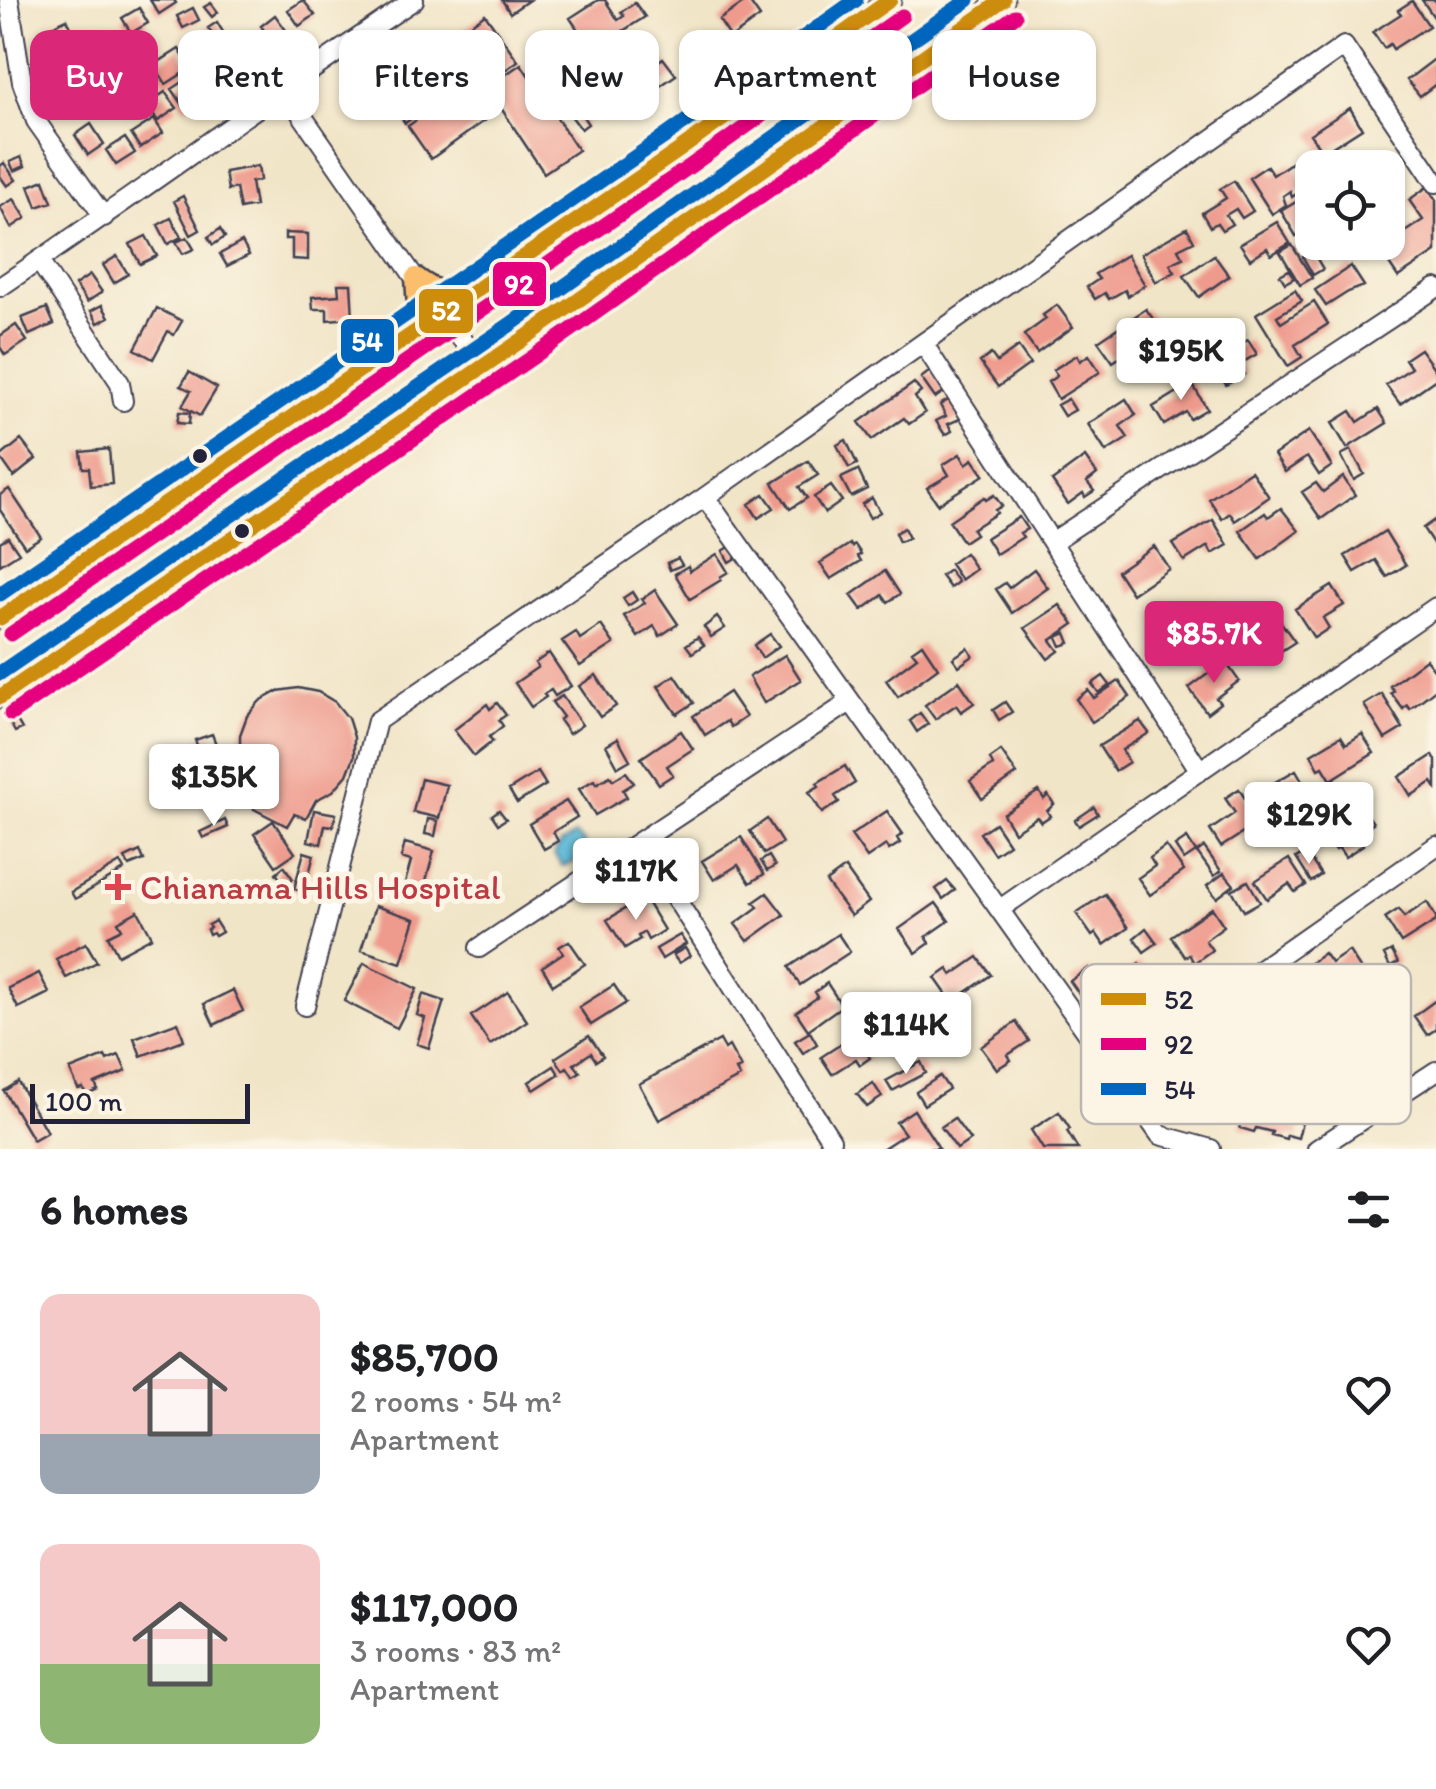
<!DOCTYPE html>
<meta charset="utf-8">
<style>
body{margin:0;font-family:Itim,sans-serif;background:#f2f2f2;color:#202124;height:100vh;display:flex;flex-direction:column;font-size:38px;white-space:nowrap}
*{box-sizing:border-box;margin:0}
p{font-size:32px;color:#757577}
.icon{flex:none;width:55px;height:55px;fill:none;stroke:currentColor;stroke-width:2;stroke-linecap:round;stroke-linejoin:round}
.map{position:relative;height:1149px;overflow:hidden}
.drawer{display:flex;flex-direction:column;background:#fff;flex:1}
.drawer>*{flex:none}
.guide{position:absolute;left:30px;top:30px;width:1378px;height:90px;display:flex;gap:20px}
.buttons{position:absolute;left:1295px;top:150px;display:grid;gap:20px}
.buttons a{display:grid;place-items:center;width:110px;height:110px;border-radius:20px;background:#fff;box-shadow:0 2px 8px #0004;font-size:50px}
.scale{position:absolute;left:30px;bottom:25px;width:220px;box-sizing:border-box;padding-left:10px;border:5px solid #22223b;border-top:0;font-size:28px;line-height:35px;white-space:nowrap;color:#22223b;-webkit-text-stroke:8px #fcf5e5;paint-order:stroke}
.price{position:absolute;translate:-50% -85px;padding:0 22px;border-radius:10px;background:#fff;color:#222;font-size:32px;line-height:65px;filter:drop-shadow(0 2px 5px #0008)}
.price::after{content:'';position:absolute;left:50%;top:60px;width:30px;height:22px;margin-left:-15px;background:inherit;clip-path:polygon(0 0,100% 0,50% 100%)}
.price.active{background:#db2777;color:#fff}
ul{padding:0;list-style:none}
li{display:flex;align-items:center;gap:30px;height:250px;padding:0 40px}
li span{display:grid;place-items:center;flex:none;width:280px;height:200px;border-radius:20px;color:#555}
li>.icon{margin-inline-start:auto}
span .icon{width:120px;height:120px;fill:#fffc;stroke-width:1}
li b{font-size:42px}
h2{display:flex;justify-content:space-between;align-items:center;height:120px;padding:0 40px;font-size:42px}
.tag{padding:0 35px;border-radius:20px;background:#fff;box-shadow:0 2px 8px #0004;font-size:35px;line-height:90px}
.tag.active{background:#db2777;color:#fff}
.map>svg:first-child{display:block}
</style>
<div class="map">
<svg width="1436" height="1149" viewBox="0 0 1436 1149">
<rect width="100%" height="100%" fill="#fcf5e5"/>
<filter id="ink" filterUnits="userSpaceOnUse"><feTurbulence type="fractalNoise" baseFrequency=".01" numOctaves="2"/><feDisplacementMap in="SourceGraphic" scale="20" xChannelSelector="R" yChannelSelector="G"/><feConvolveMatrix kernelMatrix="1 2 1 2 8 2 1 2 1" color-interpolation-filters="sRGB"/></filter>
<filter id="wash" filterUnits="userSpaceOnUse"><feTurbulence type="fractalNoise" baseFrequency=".0048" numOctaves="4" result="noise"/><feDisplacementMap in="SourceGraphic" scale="40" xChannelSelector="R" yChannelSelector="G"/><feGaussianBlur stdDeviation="2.25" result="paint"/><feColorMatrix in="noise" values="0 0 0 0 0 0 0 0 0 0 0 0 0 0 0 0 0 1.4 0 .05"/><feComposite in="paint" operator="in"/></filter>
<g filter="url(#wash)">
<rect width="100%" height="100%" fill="#f1e5c7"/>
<path fill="#5bbad9" stroke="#3e6e8a" stroke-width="2.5" d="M575 835 584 842 585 852 575 862 562 866 554 854 561 844Z"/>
<g id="blocks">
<path fill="#ee9a8c" d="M150 0H174L176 3 159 14Z
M303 0 315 15 299 26 288 10Z
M502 0H529L510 13Z
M598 0H605L618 20 624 16 621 12 635 3 645 17 623 31 638 54 621 65 608 46 595 55 570 18Z
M748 0 760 17 731 38 719 20Z
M1422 0H1436V20Z
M1412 1 1429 26 1393 49 1390 44 1384 48 1373 32 1401 14 1398 10Z
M211 3 218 12 212 17 204 7Z
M139 8 148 23 131 33 122 18Z
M193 8 199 20 183 28 177 16Z
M485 14 518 61 485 84 477 73 405 123 384 94 467 36 463 30Z
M275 15 288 33 284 35 287 39 276 47 261 26Z
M67 19 80 47 65 54 60 42 49 47 41 31Z
M217 22 223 32 214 37 208 28Z
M127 31 143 66 121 77 104 42Z
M252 34 263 50 259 52 262 55 251 63 235 42 246 35 248 37Z
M179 49 191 68 166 84 154 65Z
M222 53 236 76 219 86 209 70 216 66 213 59Z
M546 56 575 96 563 105 534 64Z
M663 58 676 75 640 100 628 83Z
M1436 58V84L1420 96 1407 80Z
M521 64 578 150 544 173 487 87Z
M147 72 151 82 140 87 135 77Z
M90 77 104 97 85 110 70 89Z
M189 78 202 96 185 108 172 89Z
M475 78 481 86 469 94 487 119 431 159 408 126Z
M165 92 177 108 158 121 146 105Z
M1350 108 1362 128 1323 153 1310 134Z
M580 112 588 124 581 129 572 117Z
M154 119 163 133 140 148 131 134Z
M91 124 104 144 88 155 75 135Z
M125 138 135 153 116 165 106 150Z
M21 157 25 166 14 171 10 162Z
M4 163 16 180 7 186 0 176V166Z
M1291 163 1307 187 1292 197 1290 191 1283 196 1286 205 1272 214 1249 178 1267 166 1273 175Z
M258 166 260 180 251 182 255 206 240 209 236 188 228 190 225 172Z
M44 180 52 202 37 207 29 186Z
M1234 181 1253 211 1242 218 1236 209 1226 215 1232 224 1222 230 1217 223 1210 227 1202 213 1226 198 1220 189Z
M1427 187 1436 200V252L1398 277 1379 249 1423 220 1409 200Z
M183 196 200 230 191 235 174 201Z
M14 199 26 218 11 228 0 207Z
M1301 199 1307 208 1312 204V226L1296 236 1281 211Z
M171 218 181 237 168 244 158 225Z
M1277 222 1290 243 1271 255 1267 248 1250 259 1240 244Z
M1187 228 1194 241 1178 249 1183 258 1170 264 1175 272 1156 282 1141 254Z
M220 229 225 237 213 245 208 237Z
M285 233 308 234V260L292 259V239H285Z
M146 236 157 256 140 264 130 244Z
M187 237 194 249 183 254 176 242Z
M242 242 249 255 227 266 220 254Z
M1292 245 1312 278 1300 285 1280 252Z
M1313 252 1323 269 1313 275 1303 257Z
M1127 255 1145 285 1128 296 1125 290 1109 299 1105 293 1095 299 1087 287 1099 279 1095 274Z
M1214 255 1229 276 1199 297 1184 276Z
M117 256 128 274 114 283 103 265Z
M1351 266 1364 286 1348 292 1326 306 1315 290Z
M1289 270 1294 278 1285 283 1280 275Z
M90 275 102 292 87 302 75 285Z
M338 284H351L353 318 327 320V309H313L312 297 339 295Z
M1295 290 1302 301 1277 316 1281 323 1314 302 1328 324 1295 345 1302 357 1288 366 1256 314Z
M102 305 109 317 98 323 91 311Z
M1057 305 1073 327 1037 353 1024 335 1046 319 1043 315Z
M47 308 54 324 29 335 22 318Z
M157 308 182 321 174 335 168 331 153 359 135 349Z
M1146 309 1160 329 1142 342 1144 345 1131 354 1129 351 1113 362 1098 341Z
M16 325 27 341 5 355 0 347V336Z
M1216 335 1227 352 1248 340 1257 354 1238 365 1244 374 1226 385 1201 344Z
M1018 347 1030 364 998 387 980 362 991 354 997 362Z
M1420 349 1436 371V379L1400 404 1386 385 1411 368 1405 359Z
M1077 355 1080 361 1089 355 1100 372 1058 399 1048 382 1057 376 1053 370Z
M930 371 945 391 935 398 921 378Z
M189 372 217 388 200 416 182 406 191 391 181 386Z
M1187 375 1207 409 1190 419 1186 412 1164 425 1153 407 1181 390 1176 382Z
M914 383 921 392 915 397 925 413 909 424 904 418 872 440 859 422Z
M950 399 962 418 948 424 952 431 945 435 936 421 946 416 940 405Z
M1068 399 1075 410 1064 416 1057 405Z
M1126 399 1136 415 1120 426 1128 438 1106 452 1088 424Z
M1378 409 1387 423 1347 448 1332 423 1351 411 1358 422Z
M179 412 190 413 189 424 177 423Z
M1309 431 1332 466 1319 475 1307 457 1285 472 1274 455Z
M21 440 36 459 14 477 0 457Z
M846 440 857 464 849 468 837 445Z
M109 449 112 484 91 486 89 468H83L81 452Z
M1351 450 1364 474 1354 480 1341 455Z
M960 454 966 464 973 459 984 475 938 504 927 488 949 475 943 465Z
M1085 457 1097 474 1087 482 1094 491 1085 497 1083 493 1068 504 1052 481Z
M808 461 818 475 799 487 807 498 790 509 773 483Z
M858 470 867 489 851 497 841 478Z
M1251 471 1269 497 1235 521 1230 513 1222 519 1209 499Z
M1343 477 1355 495 1321 519 1302 492 1316 483 1323 492Z
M831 486 842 501 825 513 814 497Z
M9 489 41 537 25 547 0 510V495Z
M764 494 774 508 758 518 749 504Z
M994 495 1002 506 995 510 997 513 972 529 975 534 963 542 949 521 984 497 986 500Z
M872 498 880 512 870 518 862 504Z
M1281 508 1299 531 1260 559 1240 531 1265 513 1268 517Z
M1019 517 1027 529 1020 533 1023 537 996 554 986 538Z
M1436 519V548L1423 528Z
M1213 520 1228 545 1212 554 1208 546 1184 561 1173 544Z
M904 528 909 538 899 542 895 533Z
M1385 531 1406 565 1387 577 1376 560 1355 572 1345 556Z
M8 537 19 553 0 565V542Z
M850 544 852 547 855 545 861 554 858 556 861 561 831 579 820 563Z
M733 545 739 556 729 562 723 551Z
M1154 546 1169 569 1132 594 1117 571Z
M965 553 976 569 961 580 950 564Z
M717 554 728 572 720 577 721 580 690 599 675 574 688 566 690 571Z
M678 558 682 565 670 570 667 563Z
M1034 569 1048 588 1012 613 996 589 1005 583 1009 588Z
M949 570 958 582 950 588 941 576Z
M885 571 900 594 888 602 883 595 862 610 851 595Z
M1332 586 1344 605 1323 618 1329 628 1314 638 1295 609Z
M655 590 678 624 660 636 654 626 638 637 624 616 645 603 642 599Z
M632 592 637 600 628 606 623 598Z
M1060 605 1074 624 1051 640 1059 651 1048 659 1025 628Z
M1212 615 1221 628 1208 637 1200 623Z
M717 617 725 628 711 637 704 627Z
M1280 621 1295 642 1281 651 1278 646 1256 661 1245 644Z
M1195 624 1203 640 1189 647 1181 631Z
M601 625 614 644 580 666 562 641 576 632 580 639Z
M1066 633 1070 643 1061 646 1057 637Z
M770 634 779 646 762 658 754 645Z
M698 637 704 645 692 653 686 645Z
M922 644 938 668 898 697 886 680 917 657 912 651Z
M968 648 973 656 959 666 953 658Z
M549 653 571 686 555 696 551 690 544 694 546 697 531 707 515 683 538 667 535 663Z
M785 655 801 680 764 703 749 677Z
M1426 659 1436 672V689L1410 709 1407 705 1403 709 1391 693 1394 691 1390 686Z
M1225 661 1239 681 1216 698 1220 703 1207 713 1189 688Z
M596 675 616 706 600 717 579 686Z
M675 675 694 703 677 714 658 686Z
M1103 676 1110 685 1099 693 1092 684Z
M959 681 974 703 961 712 956 705 935 719 925 705Z
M1119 681 1130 697 1092 722 1076 699 1088 690 1094 698Z
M298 688 318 692 335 702 348 718 354 737V757L347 775 333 791 316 800 306 818 294 814 287 826 254 809 240 755V735L247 716 260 701 278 691Z
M729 692 746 717 731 727 727 721 705 735 693 716Z
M1382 694 1403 728 1385 739 1364 705Z
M562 696 582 725 569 734 559 720 563 717 552 702Z
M1005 702 1012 712 999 720 993 710Z
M497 703 506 715 499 720 503 726 489 737 493 741 474 756 454 730 487 704 490 709Z
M920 713 928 724 917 732 910 721Z
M15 717 22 729 15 732 9 721Z
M1140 721 1149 733 1122 750 1129 762 1115 771 1099 746Z
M681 731 693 749 667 766 673 775 659 784 641 758Z
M212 734 223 762 228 760 236 781 214 790 195 740Z
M1362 734 1374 753 1331 780 1323 767 1319 769 1311 754 1341 736 1346 744Z
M618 738 630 760 618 767 606 745Z
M1001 751 1017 774 982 799 970 781 993 765 990 759Z
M1433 755 1436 760V788L1432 782 1411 796 1399 777Z
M845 766 855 783 835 796 839 802 822 813 809 792 819 786 817 783Z
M1296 770 1304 784 1278 799 1270 785Z
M538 772 546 785 517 803 509 790Z
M626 772 634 783 623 790 627 797 595 815 579 789 594 780 596 784 610 776 613 780Z
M421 779 447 785 439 818 413 812Z
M1239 789 1260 822 1221 847 1210 830 1235 813 1225 798Z
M1039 791 1044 799 1048 795 1054 804 1047 811 1050 816 1041 822 1037 817 1014 832 1003 814Z
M566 801 577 817 553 832 558 841 544 849 529 824Z
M1278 802 1293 825 1282 833 1276 824 1271 827 1262 812Z
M1362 806 1373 823 1356 834 1363 845 1345 857 1339 848 1336 850 1327 837 1331 834 1328 829Z
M1094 807 1098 814 1079 826 1075 820Z
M314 810 336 814 333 826 325 825 321 844 308 841Z
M499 810 506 819 498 824 492 815Z
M887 811 903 834 897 838 900 843 889 850 886 845 867 858 851 835Z
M428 819 438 821 435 836 425 834Z
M767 819 782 843 764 854 750 831Z
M225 820 228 827 203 838 200 832Z
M273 821 295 853 276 866 254 834Z
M995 823 1009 844 994 854 980 833Z
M741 837 764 874 750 883 738 865 714 880 702 861Z
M1187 838 1196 852 1184 860 1175 846Z
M405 843 434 851 423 892 404 887 411 861 401 858Z
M1166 846 1184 871 1150 895 1138 878 1155 866 1150 858Z
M1204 847 1221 871 1214 876 1197 852Z
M140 851 144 860 129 866 125 858Z
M304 852 314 855 304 892 294 889Z
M1306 852 1321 875 1311 882 1296 858Z
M769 856 775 866 767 871 761 861Z
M1289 859 1306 885 1295 892 1289 884 1267 899 1255 881Z
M120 863 124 870 75 899 71 892Z
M284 866 293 879 284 885 276 873Z
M845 868 869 902 851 916 826 882Z
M1224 873 1234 885 1217 898 1207 886Z
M947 881 955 890 943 899 936 889Z
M1248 881 1260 902 1244 911 1232 890Z
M767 893 784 915 748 941 735 924 758 907 754 902Z
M1105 894 1128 928 1104 945 1096 933 1092 936 1076 913Z
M644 897 664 930 648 940 644 932 638 936 640 939 625 948 607 920Z
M1427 902 1436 917V921L1401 943 1385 918 1399 909 1404 917Z
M936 903 949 921 926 937 930 943 916 953 899 929Z
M375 906 415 919 401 963 361 950Z
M1212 908 1224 926 1205 940 1212 950 1194 963 1189 954 1185 957 1171 936Z
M138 911 152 937 118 955 108 936 122 929 118 922Z
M215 921 222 932 215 936 213 933 209 935 207 930 210 928 208 925Z
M1146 928 1157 943 1144 952 1134 938Z
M838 934 850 952 800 985 789 967Z
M680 935 686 944 662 959 656 949Z
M569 941 585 964 553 985 542 967 563 953 559 947Z
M86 943 97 962 66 978 56 959Z
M685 948 690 956 679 963 673 955Z
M1349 951 1362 971 1324 996 1312 977 1316 974 1309 964 1324 953 1331 963Z
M1392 951 1398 963 1390 967 1384 955Z
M978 957 991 975 952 1002 935 978 948 969 952 975Z
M364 963 417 989 397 1028 344 1001Z
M1139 963 1155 985 1153 987 1159 995 1142 1007 1137 999 1120 1011 1104 988Z
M1089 968 1098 982 1080 995 1070 981Z
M39 973 49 993 18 1008 8 988Z
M827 983 842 1006 808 1030 796 1012 818 997 815 992Z
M614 985 626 1003 591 1025 579 1007Z
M233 990 243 1011 214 1025 204 1004Z
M508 992 527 1021 490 1045 471 1016Z
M423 994 444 1001 429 1048 417 1044 425 1018 417 1015Z
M1436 1000V1029L1427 1035 1414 1016Z
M937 1003 954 1028 935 1041 918 1016Z
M890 1004 896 1014 863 1035 857 1025Z
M178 1022 184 1040 141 1056 134 1038Z
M1016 1022 1029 1041 1008 1055 1011 1060 997 1069 981 1047Z
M903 1023 908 1032 898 1038 893 1029Z
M810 1032 817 1044 803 1053 795 1041Z
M913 1032 925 1052 908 1062 896 1042Z
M855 1035 870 1058 860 1065 856 1059 832 1074 821 1057Z
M589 1036 603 1056 596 1061 591 1053 574 1064 580 1072 573 1076 567 1067 563 1070 555 1058Z
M720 1040 725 1049 729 1046 741 1068 736 1070 740 1077 659 1120 639 1084Z
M119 1055 126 1071 95 1084 98 1090 86 1095 83 1088 78 1089 70 1070 105 1056 107 1060Z
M921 1062 926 1073 892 1091 886 1081Z
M554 1066 559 1074 534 1090 529 1082Z
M940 1076 949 1089 924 1105 916 1092Z
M18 1082 47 1132 33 1140 4 1091Z
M873 1083 882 1097 867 1107 857 1094Z
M1247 1101 1304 1115 1298 1138 1287 1135 1286 1139 1271 1135 1272 1132 1256 1128 1254 1132 1240 1128Z
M914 1110 939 1148 882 1149 905 1134 896 1122Z
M1059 1112 1070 1129 1067 1131 1078 1149H1043L1031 1130Z
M954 1118 970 1140 957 1149 941 1127Z"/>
</g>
</g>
<g filter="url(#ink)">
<use href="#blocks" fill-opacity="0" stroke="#413f50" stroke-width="2.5"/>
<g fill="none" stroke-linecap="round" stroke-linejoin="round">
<g stroke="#413f50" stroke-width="22">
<path id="minor" d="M9 0 22 82 36 121 104 217
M283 88 440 314 484 365
M39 261 120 383 123 401
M0 287C139 193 274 94 414 0
M923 343 1200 771
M705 497 1160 1135 1211 1149
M1052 542 1436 288
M640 843 831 1140
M1000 909 1436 607
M479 948 850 702
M305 1006 377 721 705 497 1344 46 1436 183
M1207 1006 1436 846
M1317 1149 1436 1071"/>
</g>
<g stroke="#413f50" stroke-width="25">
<path id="major" d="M416 278C433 291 448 297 469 291
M409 335 418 307 416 278
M0 618 678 151 890 0
M0 697 522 340 1003 0"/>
</g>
<use href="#minor" stroke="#fff" stroke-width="18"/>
<use href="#major" stroke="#fabe6d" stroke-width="20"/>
<g stroke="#fcf5e5" stroke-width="22">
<path id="bus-1" d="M0 618 678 151 890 0
M0 697 522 340 1003 0"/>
</g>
<g stroke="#fcf5e5" stroke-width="22">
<path id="bus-2" d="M11 634 689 167 902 16
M11 714 533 357 1015 16"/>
</g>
<g stroke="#fcf5e5" stroke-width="22">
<path id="bus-3" d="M0 594 667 135 856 0
M0 673 511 324 968 0"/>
</g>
<use href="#bus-1" stroke="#cc8c0c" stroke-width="15"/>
<use href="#bus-2" stroke="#e5007d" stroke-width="15"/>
<use href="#bus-3" stroke="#0065bd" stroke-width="15"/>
</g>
</g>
<g fill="#22223b" stroke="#fcf5e5" stroke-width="4">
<circle cx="200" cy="456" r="9"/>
<circle cx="242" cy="531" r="9"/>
</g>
<path fill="#e0444e" stroke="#fcf5e5" stroke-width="4" d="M113 872h10v10h10v10h-10v10h-10v-10h-10v-10h10z"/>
<g text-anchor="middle" stroke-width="10" stroke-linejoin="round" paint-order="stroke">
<g font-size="35" fill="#be3a42" stroke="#fcf5e5" text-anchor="start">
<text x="140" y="899">Chianama Hills Hospital</text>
</g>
</g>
<rect x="1081" y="964" width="330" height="160" rx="15" fill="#fcf5e5" stroke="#bbb6b2" stroke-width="2.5"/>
<rect x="1101" y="993" width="45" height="12" fill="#cc8c0c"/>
<rect x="1101" y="1038" width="45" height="12" fill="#e5007d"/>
<rect x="1101" y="1083" width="45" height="12" fill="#0065bd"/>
<g font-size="28" fill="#22223b">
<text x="1164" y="1009">52</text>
<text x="1164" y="1054">92</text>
<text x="1164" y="1099">54</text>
</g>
<g stroke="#fcf5e5" stroke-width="4">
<rect x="491" y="260" width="57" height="48" rx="10" fill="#e5007d"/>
<rect x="417" y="287" width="58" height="48" rx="10" fill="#cc8c0c"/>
<rect x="339" y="317" width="57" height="48" rx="10" fill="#0065bd"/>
</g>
<g font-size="28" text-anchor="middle" font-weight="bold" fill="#fff">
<text x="519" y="294">92</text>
<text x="446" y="320">52</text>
<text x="367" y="351">54</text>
</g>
</svg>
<div class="buttons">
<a><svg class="icon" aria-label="locate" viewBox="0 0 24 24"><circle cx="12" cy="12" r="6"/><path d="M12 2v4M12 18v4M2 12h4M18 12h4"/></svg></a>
</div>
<div class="scale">100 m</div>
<b class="price" style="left:1181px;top:403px">$195K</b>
<b class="price active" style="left:1214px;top:686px">$85.7K</b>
<b class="price" style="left:214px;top:829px">$135K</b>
<b class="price" style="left:1309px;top:867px">$129K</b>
<b class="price" style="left:636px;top:923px">$117K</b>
<b class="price" style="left:906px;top:1077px">$114K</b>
<div class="guide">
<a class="tag active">Buy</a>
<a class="tag">Rent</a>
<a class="tag">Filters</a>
<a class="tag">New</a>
<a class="tag">Apartment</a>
<a class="tag">House</a>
</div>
</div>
<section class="drawer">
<h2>6 homes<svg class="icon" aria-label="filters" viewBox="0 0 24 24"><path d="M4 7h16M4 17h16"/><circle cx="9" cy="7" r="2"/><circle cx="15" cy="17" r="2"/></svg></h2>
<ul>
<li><span style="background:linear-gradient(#f6c9c9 70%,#9aa5b1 0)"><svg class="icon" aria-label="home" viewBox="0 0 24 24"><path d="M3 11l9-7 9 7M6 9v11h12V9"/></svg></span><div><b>$85,700</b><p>2 rooms · 54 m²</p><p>Apartment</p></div><svg class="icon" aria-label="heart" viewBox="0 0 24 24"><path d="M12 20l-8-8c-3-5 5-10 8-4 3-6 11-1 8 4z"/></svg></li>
<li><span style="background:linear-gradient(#f6c9c9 60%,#8fb573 0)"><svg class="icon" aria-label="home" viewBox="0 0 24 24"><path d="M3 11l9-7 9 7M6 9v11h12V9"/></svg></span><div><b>$117,000</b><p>3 rooms · 83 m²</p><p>Apartment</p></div><svg class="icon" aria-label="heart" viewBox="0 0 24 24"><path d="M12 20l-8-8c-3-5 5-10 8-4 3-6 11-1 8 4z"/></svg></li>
</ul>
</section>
